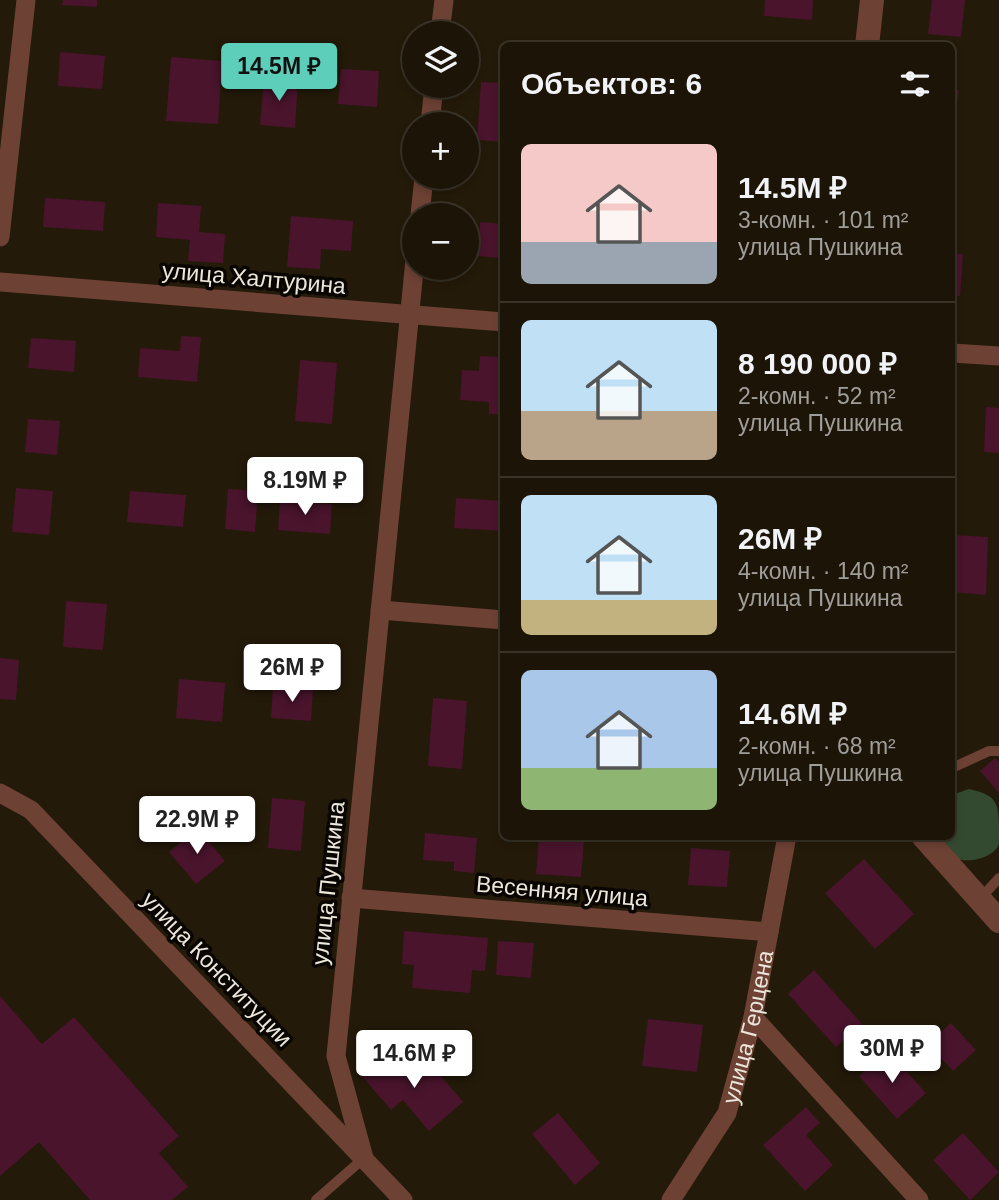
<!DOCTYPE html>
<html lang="ru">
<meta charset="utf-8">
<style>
body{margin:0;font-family:Arial,sans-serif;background:#282115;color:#f1f3f6;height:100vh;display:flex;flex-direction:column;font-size:26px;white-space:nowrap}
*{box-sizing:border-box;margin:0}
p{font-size:23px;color:#a09e9b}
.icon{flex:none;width:38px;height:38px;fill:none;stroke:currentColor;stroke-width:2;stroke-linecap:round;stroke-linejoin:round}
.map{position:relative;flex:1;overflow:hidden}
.side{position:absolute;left:500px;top:42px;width:455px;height:798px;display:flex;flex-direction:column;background:#1b1407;border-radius:10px;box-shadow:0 4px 10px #0003,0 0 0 2px #393328}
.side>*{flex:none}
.buttons{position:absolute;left:402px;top:21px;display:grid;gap:14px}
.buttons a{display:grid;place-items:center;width:77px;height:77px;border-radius:50%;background:#1b1407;box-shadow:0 4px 10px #0003,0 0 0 2px #393328;font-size:35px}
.price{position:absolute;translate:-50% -60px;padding:0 16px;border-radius:7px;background:#fff;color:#222;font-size:23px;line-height:46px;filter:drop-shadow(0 2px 4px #0008)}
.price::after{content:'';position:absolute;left:50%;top:42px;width:21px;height:16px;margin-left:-10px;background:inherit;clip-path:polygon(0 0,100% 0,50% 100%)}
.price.on{background:#5dceb9;color:#111}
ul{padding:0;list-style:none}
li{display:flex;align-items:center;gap:21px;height:175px;padding:0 21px}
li+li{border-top:2px solid #393328}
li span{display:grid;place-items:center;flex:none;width:196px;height:140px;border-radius:10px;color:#555}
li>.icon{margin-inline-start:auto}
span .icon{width:84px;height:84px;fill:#fffc;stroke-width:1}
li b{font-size:30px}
h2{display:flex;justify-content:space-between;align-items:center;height:84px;padding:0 21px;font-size:30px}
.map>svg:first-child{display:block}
</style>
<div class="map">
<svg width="999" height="1200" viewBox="0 0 999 1200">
<rect width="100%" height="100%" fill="#241a09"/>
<path fill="#344a30" d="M969 789C995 795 999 801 999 827 999 832 999 839 999 844 994 858 966 865 954 857 947 853 941 843 935 837L952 836V795Z"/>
<path fill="#49142c" d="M63 0H97V7L62 5Z
M765 0H813L812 20 764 16Z
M932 0H965L961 37 928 34Z
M60 52 105 56 102 89 58 86Z
M171 57 222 61 218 124 166 121Z
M341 69 379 71 377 107 338 104Z
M264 77 298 80 295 128 260 125Z
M481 82 504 83V142L477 140Z
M952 89 959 90 954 125H952Z
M45 198 105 202 103 231 43 227Z
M158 203 201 206 199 232 225 234 223 263 188 261 190 240 156 237Z
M291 216 353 221 351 251 321 249 320 269 287 267Z
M480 222 504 224V258L477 256Z
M952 254H963L960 296H952Z
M181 336 201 337 197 382 138 377 140 348 180 351Z
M31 338 76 341 74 372 28 368Z
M480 356 504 357V415L489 414V402L460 400 462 370 479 371Z
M300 360 337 363 332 424 295 421Z
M986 407 999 408V453L984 452Z
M28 419 60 421 57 455 25 452Z
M16 488 53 491 49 535 12 532Z
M228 489 258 491 255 532 225 529Z
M130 491 186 495 183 527 127 522Z
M456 498 504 501V531L454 528Z
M280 500 332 504 330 534 278 530Z
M952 535 988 537 986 595 952 592Z
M66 601 107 604 103 650 63 647Z
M0 658 19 660 16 700 0 699Z
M179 679 225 683 222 722 176 718Z
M273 686 313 689 311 721 271 718Z
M433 698 467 701 462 769 428 766Z
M995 758 999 762V793L980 771Z
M272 798 305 801 301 851 268 848Z
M198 828 225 861 196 884 169 852Z
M425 833 477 838 474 873 454 871V862L423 860Z
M539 837 584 840 581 877 536 874Z
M691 848 730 851 727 887 688 885Z
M864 859 914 914 875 949 825 893Z
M404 931 488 938 485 971 472 970 470 993 412 988 414 965 402 964Z
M498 941 534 943 531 978 496 975Z
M814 970 862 1024 836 1047 788 994Z
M0 996 42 1044 74 1017 179 1136 159 1153 188 1187 172 1200H90L39 1142 0 1176Z
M648 1019 703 1025 697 1072 642 1066Z
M951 1023 976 1050 953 1071 928 1044Z
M887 1050 926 1093 897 1119 859 1076Z
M385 1055 403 1077 426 1058 463 1102 429 1131 403 1100 391 1110 361 1075Z
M806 1107 820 1123 806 1135 833 1165 805 1191 763 1145Z
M558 1113 600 1163 575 1185 532 1134Z
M963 1133 999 1172 970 1200 933 1160Z"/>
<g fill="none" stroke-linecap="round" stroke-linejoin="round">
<path stroke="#6e4135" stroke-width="10" d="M952 768 989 751H999
M980 899 999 878
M316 1200 364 1158"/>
<g stroke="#6e4135" stroke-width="19">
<path d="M440 33 444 0"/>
<path d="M430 124 434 86"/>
<path d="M420 215 424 177"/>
<path d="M0 237 26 0"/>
<path d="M0 282 504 322"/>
<path d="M952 353 999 356"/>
<path d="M380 610 504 620"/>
<path d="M0 793 31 810 403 1200"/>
<path d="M351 898 769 932"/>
<path d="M753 1017 919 1200"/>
<path d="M364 1158 336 1056 415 260"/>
<path id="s1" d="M671 1200 727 1113 753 1017 787 836"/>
</g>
<path stroke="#6e4135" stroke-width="24" d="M867 46 872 0
M923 836 999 921"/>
</g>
<g text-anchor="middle" stroke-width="7" stroke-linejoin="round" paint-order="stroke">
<g font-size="23" fill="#ece6db" stroke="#090602">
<text transform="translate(254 278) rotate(5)" y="8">улица Халтурина</text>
<text transform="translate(328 883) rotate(-84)" y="8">улица Пушкина</text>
<text transform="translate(562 891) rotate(5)" y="8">Весенняя улица</text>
<text transform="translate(217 969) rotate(46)" y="8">улица Конституции</text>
<text dy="8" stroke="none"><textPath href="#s1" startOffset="192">улица Герцена</textPath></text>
</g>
</g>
</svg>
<div class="buttons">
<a><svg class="icon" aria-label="layers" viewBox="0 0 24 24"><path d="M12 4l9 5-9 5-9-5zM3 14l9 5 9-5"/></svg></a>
<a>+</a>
<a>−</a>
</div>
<b class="price on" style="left:279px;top:103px">14.5M ₽</b>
<b class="price" style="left:305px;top:517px">8.19M ₽</b>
<b class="price" style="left:292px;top:704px">26M ₽</b>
<b class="price" style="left:197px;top:856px">22.9M ₽</b>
<b class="price" style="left:892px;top:1085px">30M ₽</b>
<b class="price" style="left:414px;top:1090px">14.6M ₽</b>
<section class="side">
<h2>Объектов: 6<svg class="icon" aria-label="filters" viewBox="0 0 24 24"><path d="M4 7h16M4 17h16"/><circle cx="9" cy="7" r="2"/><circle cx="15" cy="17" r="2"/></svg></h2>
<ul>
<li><span style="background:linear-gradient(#f6c9c9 70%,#9aa5b1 0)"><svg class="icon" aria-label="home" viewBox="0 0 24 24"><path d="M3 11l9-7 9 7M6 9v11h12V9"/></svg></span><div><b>14.5M ₽</b><p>3-комн. · 101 m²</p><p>улица Пушкина</p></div></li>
<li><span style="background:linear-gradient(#bfe0f5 65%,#b9a48a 0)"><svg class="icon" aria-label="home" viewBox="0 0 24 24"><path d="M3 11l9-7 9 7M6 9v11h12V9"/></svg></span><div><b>8 190 000 ₽</b><p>2-комн. · 52 m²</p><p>улица Пушкина</p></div></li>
<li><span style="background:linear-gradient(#bfe0f5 75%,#c2b280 0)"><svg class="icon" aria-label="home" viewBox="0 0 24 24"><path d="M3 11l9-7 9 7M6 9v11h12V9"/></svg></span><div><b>26M ₽</b><p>4-комн. · 140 m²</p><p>улица Пушкина</p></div></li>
<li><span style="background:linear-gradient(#a9c7e8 70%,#8fb573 0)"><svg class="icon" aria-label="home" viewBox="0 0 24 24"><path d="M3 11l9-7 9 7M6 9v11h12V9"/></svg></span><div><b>14.6M ₽</b><p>2-комн. · 68 m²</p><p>улица Пушкина</p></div></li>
</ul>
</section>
</div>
